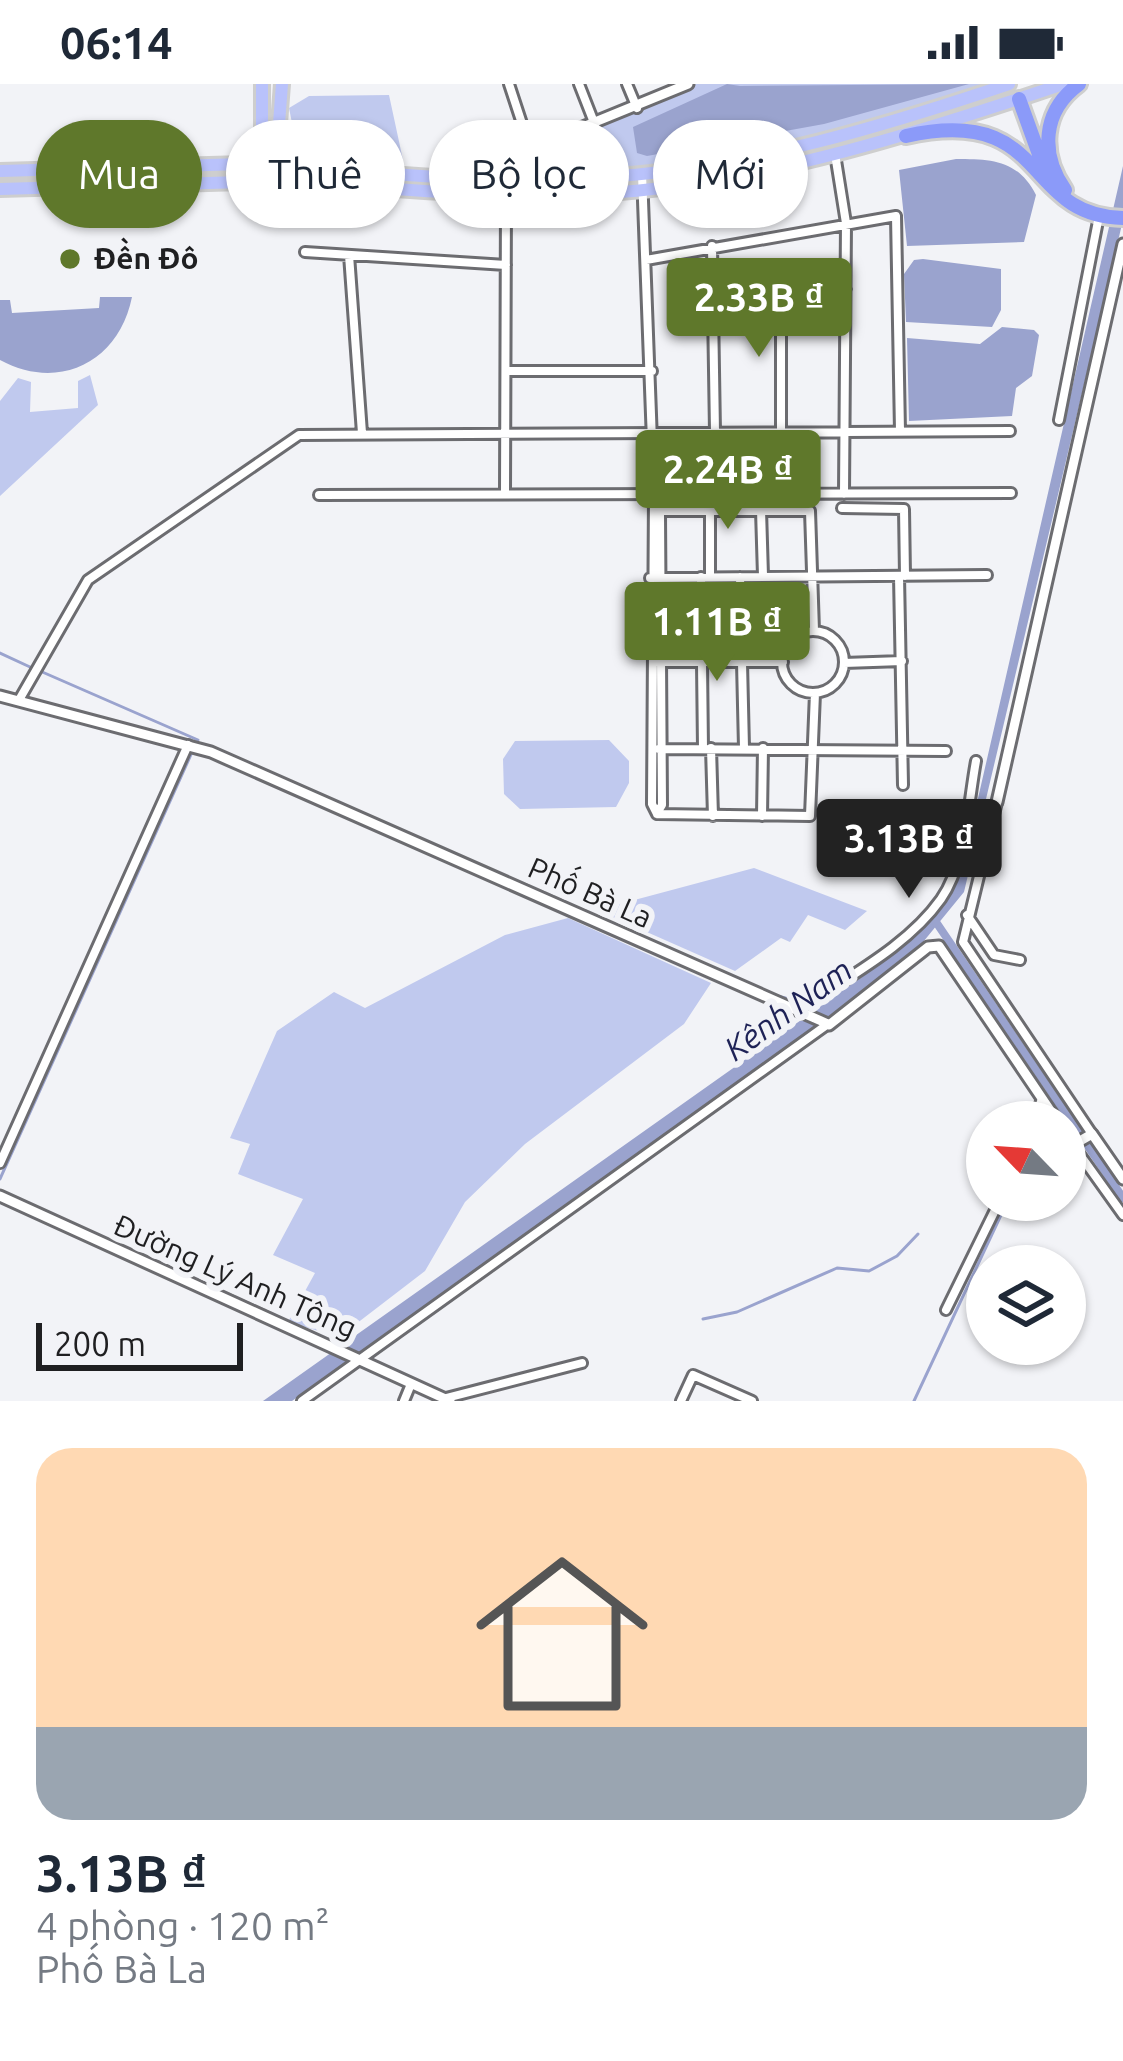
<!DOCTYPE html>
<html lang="vi">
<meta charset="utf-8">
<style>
body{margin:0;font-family:Ubuntu,sans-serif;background:#f6f6f7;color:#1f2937;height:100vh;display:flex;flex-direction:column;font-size:45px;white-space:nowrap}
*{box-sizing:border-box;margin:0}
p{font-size:39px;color:#747a83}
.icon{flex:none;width:66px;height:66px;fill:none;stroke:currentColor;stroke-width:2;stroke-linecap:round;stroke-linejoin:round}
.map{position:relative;height:1317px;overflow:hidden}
.panel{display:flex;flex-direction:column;background:#fff;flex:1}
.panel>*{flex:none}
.top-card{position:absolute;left:36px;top:36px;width:1053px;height:108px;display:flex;gap:24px}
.needle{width:78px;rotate:295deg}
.tools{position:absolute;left:966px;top:1017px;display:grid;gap:24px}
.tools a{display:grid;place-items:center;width:120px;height:120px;border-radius:50%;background:#fff;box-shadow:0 3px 9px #0004;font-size:60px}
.scale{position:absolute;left:36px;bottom:30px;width:207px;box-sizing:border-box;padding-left:12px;border:6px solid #1f1f21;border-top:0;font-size:33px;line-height:42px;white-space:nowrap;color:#1f1f21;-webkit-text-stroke:9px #f2f3f7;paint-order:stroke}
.price{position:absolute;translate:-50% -102px;padding:0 27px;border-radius:12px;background:#5f782b;color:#fff;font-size:39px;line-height:78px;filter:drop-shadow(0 3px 6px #0008)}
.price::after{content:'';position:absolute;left:50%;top:72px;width:36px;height:27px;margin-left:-18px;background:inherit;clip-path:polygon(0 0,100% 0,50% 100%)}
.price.active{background:#222;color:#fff}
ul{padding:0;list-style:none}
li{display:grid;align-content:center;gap:24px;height:636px;padding:0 36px}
li span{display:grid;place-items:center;height:372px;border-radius:36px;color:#555}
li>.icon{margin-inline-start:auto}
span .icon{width:216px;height:216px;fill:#fffc;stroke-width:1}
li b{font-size:51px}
.pill{padding:0 42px;border-radius:54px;background:#fff;box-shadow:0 3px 9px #0004;font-size:42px;line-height:108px}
.pill.active{background:#5f782b;color:#fff}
.status{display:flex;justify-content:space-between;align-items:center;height:84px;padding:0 60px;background:#fff;direction:ltr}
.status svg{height:33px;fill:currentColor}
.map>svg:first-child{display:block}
</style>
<div class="status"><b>06:14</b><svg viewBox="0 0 49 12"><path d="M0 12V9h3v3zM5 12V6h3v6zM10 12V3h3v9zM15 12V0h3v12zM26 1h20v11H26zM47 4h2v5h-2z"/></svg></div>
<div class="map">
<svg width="1123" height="1317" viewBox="0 0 1123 1317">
<rect width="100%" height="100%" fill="#f2f3f7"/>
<path fill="#c0c9ee" d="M696 0H995C915 27 584 119 516 86L519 78Z
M389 11 403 76 319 69 293 44 289 24 309 12Z
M90 291 98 321 0 412V317L18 294 31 298 30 328 78 324V297Z
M609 656 629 677V699L616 723 520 725 504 710 503 675 515 657Z
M754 784 867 827 845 846 808 831 790 858 781 854 735 887 597 826Z
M568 834 711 899 684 940 525 1060 465 1118 425 1187 339 1253 288 1238 315 1189 273 1171 303 1115 238 1090 250 1060 230 1054 277 947 334 908 365 924 505 851Z"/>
<path fill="#9aa3ce" d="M727 0 740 2 969 0 824 40 647 72 637 69 633 43Z
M956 75C992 75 1018 76 1036 111L1024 158 907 162 899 86Z
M1123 82V136L964 808 910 874 292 1317H263L900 866 949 813 965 771Z
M923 175 1001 185V226L992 243 906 238 904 190 914 176Z
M100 213H132C119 278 59 308 0 276V216H10L12 229 99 224Z
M1002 243 1034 246 1039 251 1032 292 1016 304 1012 332 909 337 907 254 980 260Z"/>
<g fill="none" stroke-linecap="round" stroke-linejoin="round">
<path stroke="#9aa3ce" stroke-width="3" d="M0 569 30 583
M40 587 198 656
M198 660 302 703
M773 911 802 918
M1045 1038 1055 1016
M0 1095 193 666
M703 1235 737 1228 837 1184 869 1187 897 1172 918 1150
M914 1317 1008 1116"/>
<path stroke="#9aa3ce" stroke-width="8" d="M936 838 1123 1114"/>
<g stroke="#6c6c70" stroke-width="14">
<path id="minor" d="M509 0 531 67
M579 0 595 41
M627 0 637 24
M835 70 846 139 844 410
M642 90 654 411 652 720 657 730
M712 162 715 348
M305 168 506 181
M349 171 362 349
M646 176 896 132 900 347
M713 205H846
M781 205V347
M506 287H652
M1059 336 1099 132
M505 410 506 112
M319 411 1011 409
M656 416 660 431 662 721 657 729
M842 424 904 425 905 492
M761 426 763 492
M659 427H810L814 547
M899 492 903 701
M701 493 703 665
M710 493V427
M740 493 744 664
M650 494 987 491
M782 578a31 31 0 1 1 62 0a31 31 0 1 1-62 0Z
M659 578H783
M844 579 902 577
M19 616 88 496 299 351 1010 347
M711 664 713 732
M659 665 946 667
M997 718 963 858 1092 1050
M657 730 810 732 815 609
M762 732 763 664
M967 831 994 871 1020 876
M799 926C847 893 907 863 941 815 966 779 968 720 976 677
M1033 1038 1042 1015
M1073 1061 1123 1131
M0 1079 188 661
M946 1226 1000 1116
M446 1314 582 1279
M302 1317 828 940
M404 1317 411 1300
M681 1317 693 1291 752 1317"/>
</g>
<g stroke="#6c6c70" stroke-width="15">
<path id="tertiary" d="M476 93 497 78 688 0
M0 612 211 668 828 940
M997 718 1123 160
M829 941 928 863 939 862 1058 1038
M1065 1049 1073 1061 1092 1050 1123 1095
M0 1112 450 1317"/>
</g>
<g stroke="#cecece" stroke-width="18">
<path id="primary" d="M242 90a25 25 0 1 1 50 0a25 25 0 1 1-50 0Z
M262 65V0
M277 66 282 0
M292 83C400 91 511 101 619 92 751 82 884 42 1009 0
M0 87 244 80
M291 98C401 105 510 116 620 108 766 97 924 47 1063 0
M0 105 243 98"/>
</g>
<g stroke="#cecece" stroke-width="20">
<path id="motorway" d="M1019 15 1044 84
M906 52C1051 20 1021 132 1123 134
M1065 106C1040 70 1042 27 1079 0"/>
</g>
<use href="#minor" stroke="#fff" stroke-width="8"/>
<use href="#tertiary" stroke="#fff" stroke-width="9"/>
<use href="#primary" stroke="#b9c2fb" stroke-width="12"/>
<use href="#motorway" stroke="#8b9af9" stroke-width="14"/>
</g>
<circle fill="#5f782b" stroke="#f2f3f7" stroke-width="4.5" cx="70" cy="175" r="12"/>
<g text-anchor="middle" stroke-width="12" stroke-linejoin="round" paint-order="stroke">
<g font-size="30" font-weight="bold" fill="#1f1f21" stroke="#f2f3f7" text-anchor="start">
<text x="94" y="185">Đền Đô</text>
</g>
<g font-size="30" fill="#1f1f21" stroke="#f2f3f7">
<text transform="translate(590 809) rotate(24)" y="10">Phố Bà La</text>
<text transform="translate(235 1193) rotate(24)" y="10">Đường Lý Anh Tông</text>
</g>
<g font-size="33" font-style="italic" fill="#1e2256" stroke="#f2f3f7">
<text transform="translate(788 925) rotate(-36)" y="12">Kênh Nam</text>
</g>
</g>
</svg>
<div class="tools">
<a><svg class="needle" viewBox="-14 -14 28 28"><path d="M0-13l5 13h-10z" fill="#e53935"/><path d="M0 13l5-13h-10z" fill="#747a83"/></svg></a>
<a><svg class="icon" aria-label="layers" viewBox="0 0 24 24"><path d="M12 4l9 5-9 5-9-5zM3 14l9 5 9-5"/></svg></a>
</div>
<div class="scale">200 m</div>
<b class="price" style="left:759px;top:276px">2.33B ₫</b>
<b class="price" style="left:728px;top:448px">2.24B ₫</b>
<b class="price" style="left:717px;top:600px">1.11B ₫</b>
<b class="price active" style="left:909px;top:817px">3.13B ₫</b>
<div class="top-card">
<a class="pill active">Mua</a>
<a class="pill">Thuê</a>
<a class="pill">Bộ lọc</a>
<a class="pill">Mới</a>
</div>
</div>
<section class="panel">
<ul>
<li><span style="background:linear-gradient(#ffd9b3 75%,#9aa5b1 0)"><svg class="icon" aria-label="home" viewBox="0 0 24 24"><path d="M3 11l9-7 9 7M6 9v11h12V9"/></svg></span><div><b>3.13B ₫</b><p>4 phòng · 120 m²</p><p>Phố Bà La</p></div></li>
</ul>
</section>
